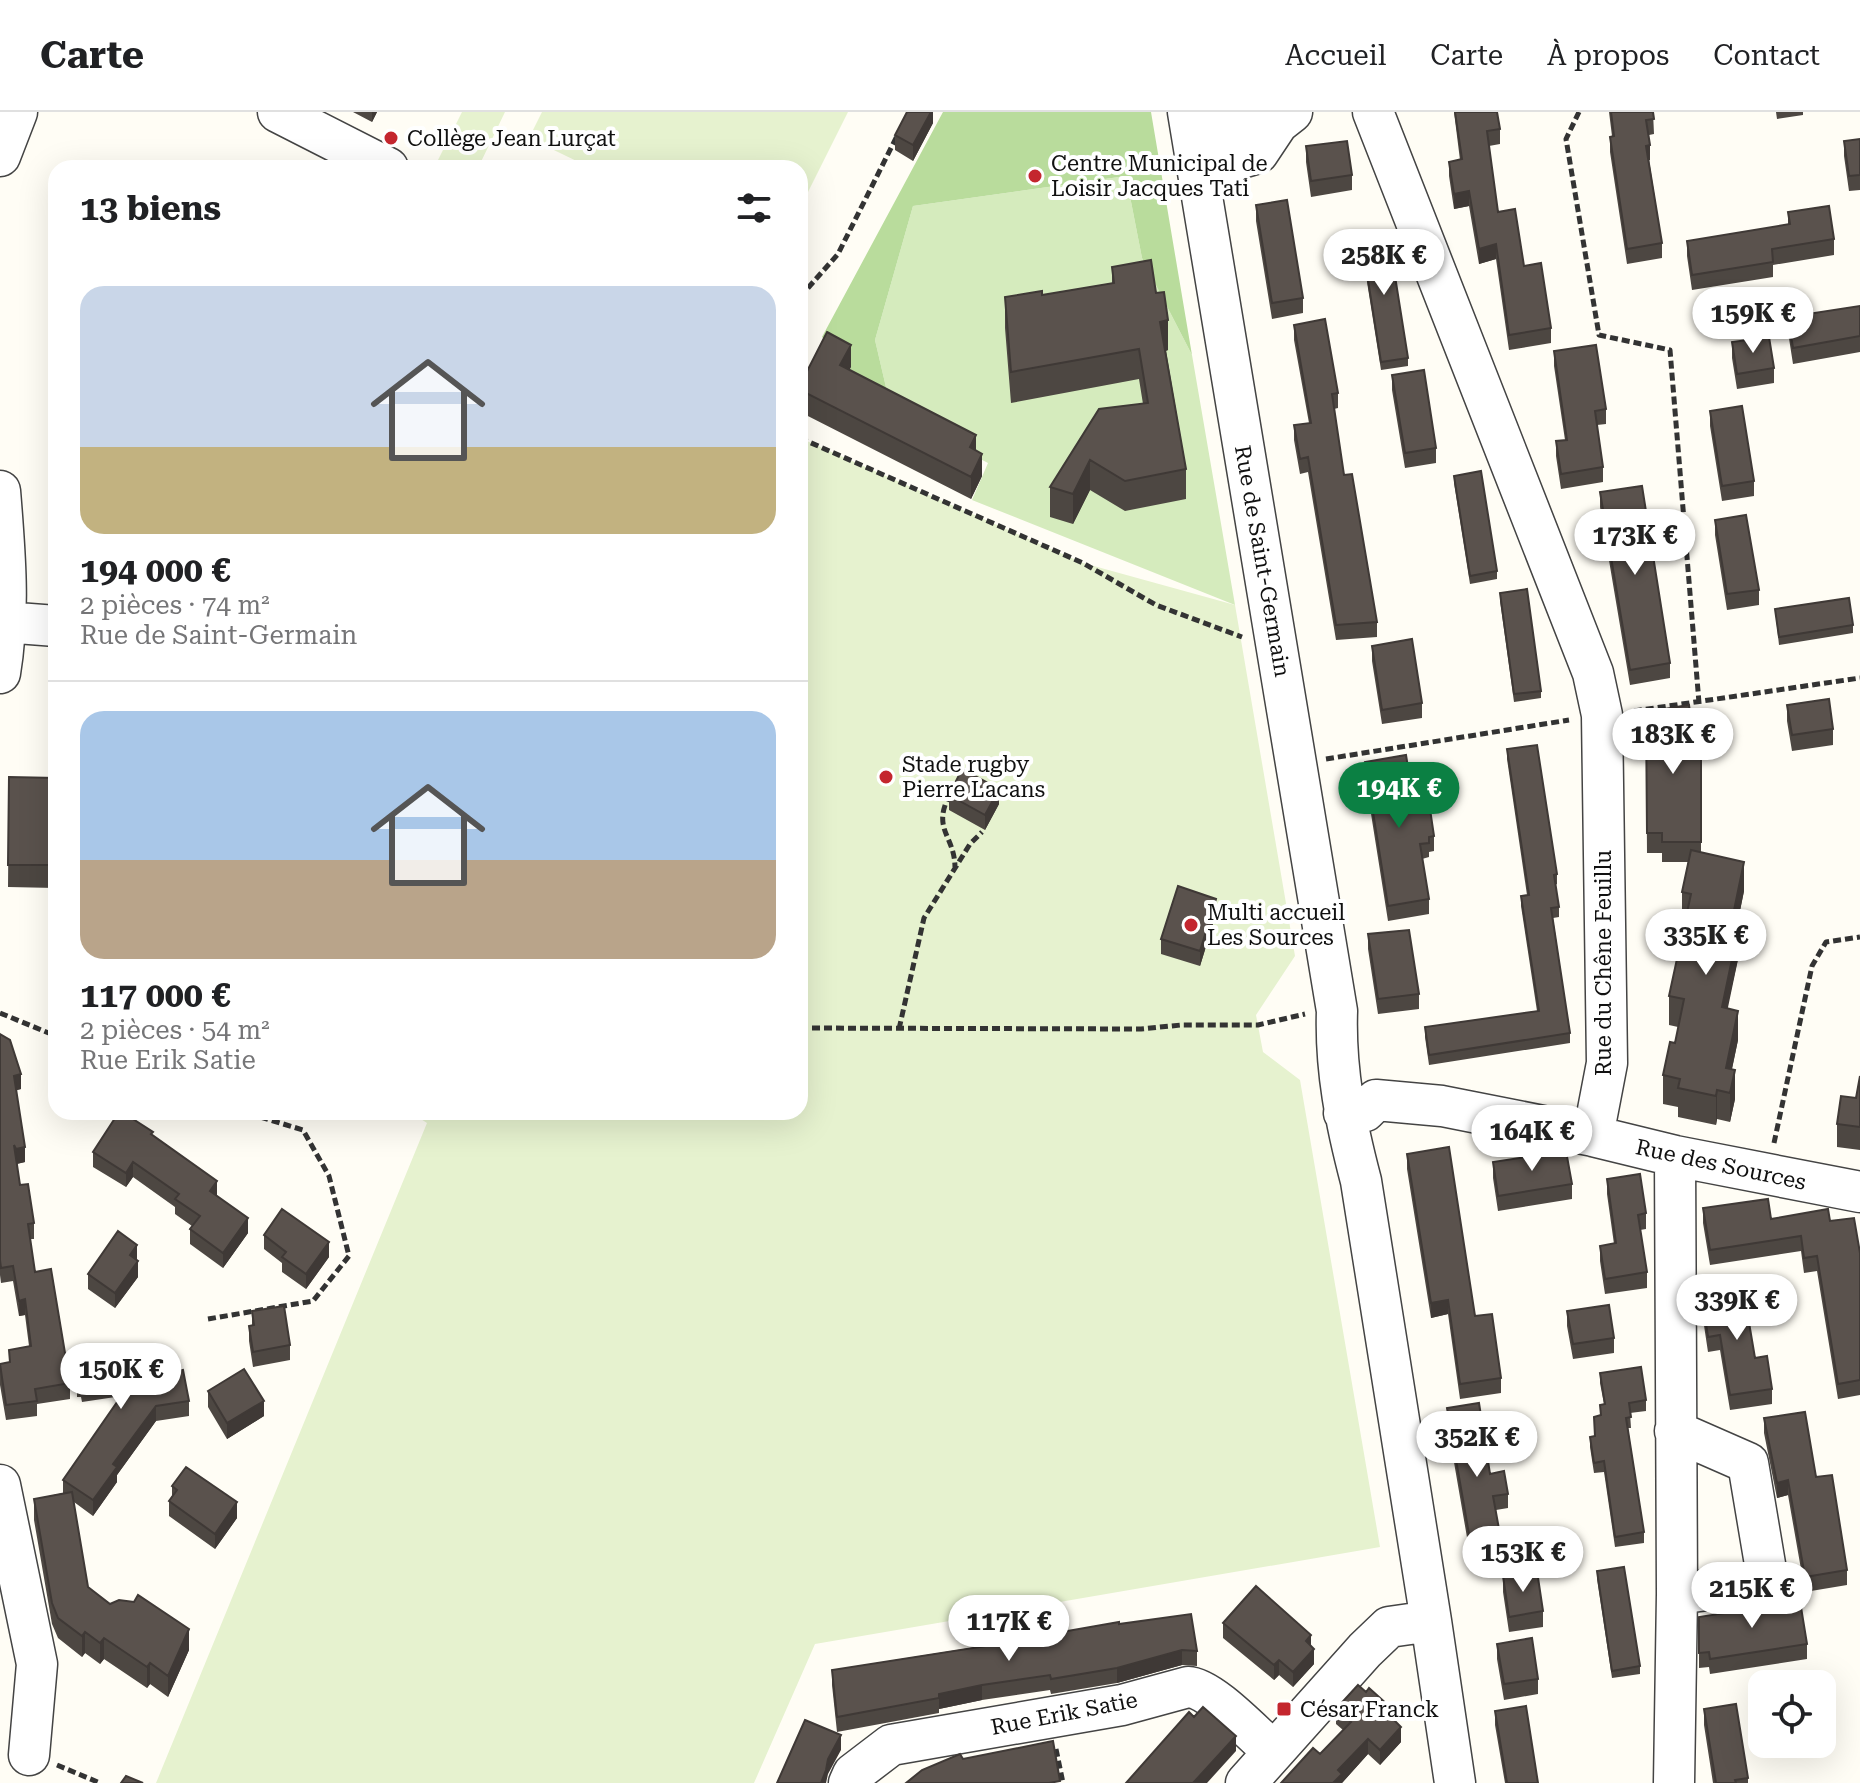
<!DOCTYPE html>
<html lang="fr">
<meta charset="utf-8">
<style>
body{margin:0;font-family:"Roboto Serif",serif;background:#f2f2f2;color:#202124;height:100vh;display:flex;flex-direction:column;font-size:30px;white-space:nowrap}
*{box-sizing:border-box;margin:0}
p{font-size:26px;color:#757577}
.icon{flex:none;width:44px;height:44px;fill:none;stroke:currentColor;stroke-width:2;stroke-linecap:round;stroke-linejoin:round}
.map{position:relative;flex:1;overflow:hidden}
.side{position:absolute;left:48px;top:48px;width:760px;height:960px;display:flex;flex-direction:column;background:#fff;border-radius:24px;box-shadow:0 8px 32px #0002}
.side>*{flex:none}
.controls{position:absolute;left:1748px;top:1558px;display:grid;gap:16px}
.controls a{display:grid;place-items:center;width:88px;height:88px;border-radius:16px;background:#fff;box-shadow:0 8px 32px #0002;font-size:40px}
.price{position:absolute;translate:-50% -68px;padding:0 18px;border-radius:28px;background:#fff;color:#222;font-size:26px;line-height:52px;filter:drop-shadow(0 2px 4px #0008)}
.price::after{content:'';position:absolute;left:50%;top:48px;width:24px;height:18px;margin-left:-12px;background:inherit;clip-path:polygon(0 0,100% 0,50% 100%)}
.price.current{background:#0b8043;color:#fff}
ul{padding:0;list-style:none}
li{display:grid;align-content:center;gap:16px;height:424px;padding:0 32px}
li+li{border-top:2px solid #e0e0e0}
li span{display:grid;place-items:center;height:248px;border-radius:24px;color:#555}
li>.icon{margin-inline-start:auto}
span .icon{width:144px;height:144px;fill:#fffc;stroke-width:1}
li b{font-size:34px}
h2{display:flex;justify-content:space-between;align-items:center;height:96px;padding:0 32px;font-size:34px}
header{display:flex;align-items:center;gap:48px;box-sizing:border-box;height:112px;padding:0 40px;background:#fff;border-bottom:2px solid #e0e0e0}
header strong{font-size:38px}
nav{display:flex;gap:44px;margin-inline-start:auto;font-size:28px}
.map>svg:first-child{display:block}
</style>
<header>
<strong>Carte</strong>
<nav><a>Accueil</a><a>Carte</a><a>À propos</a><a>Contact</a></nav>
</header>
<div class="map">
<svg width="1860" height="1671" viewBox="0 0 1860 1671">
<rect width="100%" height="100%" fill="#fffdf5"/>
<path fill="#d5ebbd" d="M1126 64 1142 146 1192 243 1235 493 972 388 988 351 892 301 875 228 913 94Z"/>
<path fill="#b9dc9c" d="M943 0H1151L1192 243 1142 146 1126 64 913 94 875 228 892 301 840 275 851 255 822 225Z"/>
<path fill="#e6f2cf" d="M462 0H505L478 56H439L435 54Z
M542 0H848L800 96V56H591L529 26Z
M800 326 1083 451 1235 493 1295 844 1256 903 1263 940 1300 968 1380 1435 815 1532 754 1671H156L427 1011 410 1000H800Z"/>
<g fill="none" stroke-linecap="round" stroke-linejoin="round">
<g stroke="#444" stroke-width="43">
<path id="minor" d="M278 0 388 56
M1188 0 1337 899C1335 958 1346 1012 1361 1069L1431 1509 1455 1671
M1373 0 1593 561 1602 603 1607 951 1593 1024
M1278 11 1218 17 1196 38 1224 51 1258 41 1278 11 1292 0
M0 44 17 0
M0 379C5 439 10 501 0 561
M4 510 56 514
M1344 1001 1365 999 1376 988 1442 994 1593 1024 1675 1044 1860 1080
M1675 1319 1748 1351 1768 1470 1677 1482
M0 1373 37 1552 29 1643
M849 1671 853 1662 891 1633 1122 1593 1188 1575C1211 1576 1254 1623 1273 1639
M1246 1671 1365 1538 1389 1515 1431 1509
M1674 1671 1677 1482 1675 1044"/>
</g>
<path stroke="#333" stroke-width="5" stroke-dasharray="8 4" stroke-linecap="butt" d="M1579 0 1566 27 1599 223 1670 238 1699 591
M800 185 838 142 898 22
M800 326 1083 451 1156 493 1242 525
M1634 599 1860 566
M1326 647 1569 608
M950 682C931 718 955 723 955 756
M0 901 56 924
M800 916 1141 917 1181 913H1258L1305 902
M899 917 924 806 970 732 982 720
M1774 1031 1812 854 1826 830 1860 825
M208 1207 313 1189 349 1144 329 1064 303 1018 244 1000
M1056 1637 1063 1671
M57 1653 100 1671"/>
<use href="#minor" stroke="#fff" stroke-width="40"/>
</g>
<path fill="#4d4742" d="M353 0H377L372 10Z
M933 0V11L913 49 895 38V23Z
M1454 0H1497L1500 17V32L1489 34 1498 100 1551 216V231L1509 238 1496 147 1479 152 1469 94 1454 97 1449 64V50L1460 48Z
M1609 0H1653L1654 22 1649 23 1650 48H1649L1662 131V146L1627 152 1610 40V25L1612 24Z
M1776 0H1803V3L1777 7Z
M1860 27V78L1849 79 1844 44V29Z
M1306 34 1352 63V78L1311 85 1306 50Z
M1256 93 1303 186V201L1272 207 1256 109Z
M1788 100 1834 127V143L1773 153V165L1692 178 1687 144V129L1788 113Z
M1361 124 1408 246V254L1381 258 1361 132Z
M1112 155 1156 181 1168 238 1166 239 1186 357V387L1125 399 1090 378 1073 412 1050 405V375L1143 292 1139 267 1011 291 1005 216V185L1042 183 1112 171Z
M1860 194V240L1793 252 1788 220V205Z
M1294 213 1338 281V296L1334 297 1344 363 1377 510V525L1336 528 1308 360 1300 362 1294 328V313L1309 311 1294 228Z
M1732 230 1774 256V271L1737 277 1732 246Z
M1554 239 1606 297V312L1597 313 1603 355V370L1561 377 1556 344V329L1565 328 1554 254Z
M851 255 849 258 976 339 982 364 971 387 800 300V273Z
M1392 263 1436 336V351L1405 356 1392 278Z
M1710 299 1754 369V384L1722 389 1710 314Z
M1454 364 1497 459V467L1470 472 1454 371Z
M1600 380 1670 551V566L1630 573 1600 395Z
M1715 408 1759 478V493L1727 498 1715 423Z
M1500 481 1541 579V586L1514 590 1500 489Z
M1775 497 1853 513V521L1779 533Z
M1372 534 1422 591V606L1382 612 1372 549Z
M1787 593 1833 617V633L1792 639 1787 609Z
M1646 600 1696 644 1701 643V741L1744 779 1738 809 1740 838 1727 896 1738 928 1732 957 1735 987 1730 1010 1717 1007 1716 1013 1678 1005V995L1663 992V963L1675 931 1678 915 1669 913V884L1685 810 1682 809V780L1688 750H1662V741H1647Z
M1507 637 1557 762V772L1555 773 1559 795V805L1553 806 1570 921V931L1429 953 1425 925V915L1537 899 1521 794V784L1527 783 1507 647Z
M1365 650 1415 699 1434 724V739L1429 740V745L1422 747 1429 787V802L1388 809 1365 664Z
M9 665 56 666V776L8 775Z
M949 683 999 692 985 718 949 698Z
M1216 802 1200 854 1161 842V827Z
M1368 822 1419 882V897L1378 902 1368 837Z
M0 922 21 977 16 978 25 1050 17 1052 20 1073 34 1111V1127H30L35 1160 70 1271V1287L37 1292V1304L6 1308 0 1273V1252L9 1250V1238L29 1234 25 1203 19 1204 13 1169 1 1171 0 1163Z
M1860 964V1038L1837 1035V1012L1856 986Z
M153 1023 217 1084 248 1121 223 1156 190 1132V1117L192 1114 175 1102V1095L133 1065 126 1075 93 1055V1040Z
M1407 1042 1501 1266V1281L1460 1287 1448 1202 1431 1206 1407 1057Z
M1493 1050 1572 1072V1087L1498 1099 1493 1066Z
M1607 1067 1646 1101V1117L1640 1118 1647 1160V1176L1605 1182 1600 1149V1134L1614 1132 1607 1082Z
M1703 1096 1771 1107 1830 1109 1860 1141V1283L1838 1287 1817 1159 1804 1161 1801 1139 1710 1153 1703 1111Z
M264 1123 329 1145 306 1177 282 1160V1151L264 1137Z
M137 1149 138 1165 115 1196 88 1177V1162Z
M1709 1181 1755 1246 1772 1277V1292L1730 1298 1720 1238 1708 1240 1703 1207V1192L1709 1191Z
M252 1199 290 1233V1248L253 1255 249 1229V1214H252Z
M1567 1199 1614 1226V1241L1573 1247 1567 1214Z
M1600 1261 1646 1288V1299L1630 1301 1631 1316H1628L1644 1420V1431L1615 1435 1604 1360 1594 1361 1590 1335V1325L1594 1324V1305L1600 1304V1293L1604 1292 1600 1271Z
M149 1264 189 1289V1304L156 1309 117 1363V1370L93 1404 74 1390 88 1475 110 1492 189 1538 168 1585 150 1572 147 1576 104 1547 100 1552 85 1541 82 1545 58 1526 52 1512 34 1408V1387L63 1381V1368L122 1284 82 1290 81 1285H77V1270Z
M208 1279 264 1304 227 1327 208 1295Z
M1447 1296 1490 1362 1508 1382V1396L1496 1398 1503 1454 1473 1460 1447 1310Z
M1764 1306 1847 1458V1473L1805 1480 1788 1383 1777 1386 1764 1321Z
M172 1374 237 1406 215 1437 169 1404V1389L172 1384Z
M1597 1459 1640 1554V1562L1612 1566 1597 1467Z
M1503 1464 1543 1499V1515L1509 1520 1503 1480Z
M1699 1505 1807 1532V1547L1710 1562 1709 1555 1699 1556Z
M1223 1511 1314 1552 1293 1575 1279 1563 1274 1568 1223 1526Z
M1119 1512 1197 1539V1554L1182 1553 1117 1571 1051 1582 1050 1578 982 1588 939 1597V1601L837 1620 832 1573V1558Z
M1497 1532 1538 1567V1582L1504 1588 1497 1547Z
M1336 1597 1398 1612 1401 1630 1380 1653 1368 1642 1342 1671 1320 1642 1343 1618 1336 1612Z
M1704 1597 1748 1666V1671H1713L1704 1613Z
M1495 1599 1538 1671H1505L1495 1613Z"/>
<path fill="#3f3936" d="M372 0H377L372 10Z
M931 0H933V11L913 49V33Z
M1650 33V48L1646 49V34Z
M1469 79V94L1454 97V82Z
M1496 132V147L1479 152V137Z
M1168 208V238L1160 240V210Z
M851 233V255L840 275V253Z
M976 323V345L970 335Z
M982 342V364L971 387V365Z
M1090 348V378L1073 412V382Z
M999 677V692L985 718V703Z
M1744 750V779L1732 837V808Z
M1216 787V802L1200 854V839Z
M1740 809V838L1722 924V895Z
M1738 899V928L1727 980 1726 956Z
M1735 958V987L1730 1010V981Z
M21 962V977L14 979V964Z
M1717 978V1007L1716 1013V984Z
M25 1035V1050L16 1052V1037Z
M133 1050V1065L126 1075V1061Z
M217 1069V1084L210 1079Z
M248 1106V1121L223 1156V1141Z
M329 1130V1145L306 1177V1162Z
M137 1133V1148L130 1143Z
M138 1149V1165L115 1196V1181Z
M25 1187V1203L19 1204V1189Z
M1448 1188V1202L1431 1206V1191Z
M264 1289V1304L227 1327V1311Z
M156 1294V1309L117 1363V1370L93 1404V1388L113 1352Z
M1788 1368V1383L1777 1386V1371Z
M237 1390V1406L215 1437V1422Z
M1503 1439V1454L1473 1460V1445Z
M189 1517V1538L168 1585V1564Z
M85 1520V1541L82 1545V1524Z
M1311 1523V1538L1306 1529Z
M104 1526V1547L100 1552V1531Z
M1314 1537V1552L1293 1575V1560Z
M1182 1538V1553L1117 1571V1556Z
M1279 1548V1563L1274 1568V1553Z
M150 1551V1572L147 1576V1555Z
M982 1573V1588L939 1597V1582Z
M1401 1615V1630L1380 1653V1638Z
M841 1623V1638L828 1662 826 1671H821L828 1647Z
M1236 1624V1639L1207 1671H1193Z
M1368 1627V1642L1342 1671H1333L1338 1658Z"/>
<path fill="#5a524d" stroke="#3f3936" stroke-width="2" d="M907 0H931L913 33 895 23Z
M1455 0H1497L1500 17 1487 19 1498 100 1515 97 1524 154 1541 151 1551 216 1509 223 1496 132 1479 137 1469 79 1454 82 1449 50 1462 47Z
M1611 0H1653L1654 7 1646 8 1650 33 1646 34 1662 131 1627 137 1610 25 1614 24Z
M1860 27V63L1849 64 1844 29Z
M1347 29 1352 63 1311 69 1306 34Z
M1287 88 1303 186 1272 191 1256 93Z
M1829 94 1834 127 1772 137 1773 150 1692 163 1687 129 1790 112 1788 100Z
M1388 120 1408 246 1381 250 1361 124Z
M1151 148 1156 181 1164 180 1168 208 1160 210 1186 357 1125 369 1090 348 1073 382 1050 375 1099 297 1148 291 1139 237 1011 260 1005 185 1042 179V183L1114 171 1112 155Z
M1860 194V224L1793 236 1788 205Z
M1325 207 1338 281 1332 282 1344 363 1352 362 1377 510 1336 513 1308 345 1300 347 1294 313 1311 311 1294 213Z
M827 220 851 233 840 253 976 323 970 335 982 342 971 365 800 278V273Z
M1769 225 1774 256 1737 262 1732 230Z
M1596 233 1606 297 1595 299 1603 355 1561 362 1556 329 1567 328 1554 239Z
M1424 258 1436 336 1405 341 1392 263Z
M1742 294 1754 369 1722 374 1710 299Z
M1481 359 1497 459 1470 464 1454 364Z
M1642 374 1670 551 1630 558 1600 380Z
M1746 403 1759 478 1727 482 1715 408Z
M1527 477 1541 579 1514 582 1500 481Z
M1849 486 1853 513 1779 525 1775 497Z
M1412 527 1422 591 1382 598 1372 534Z
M1829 587 1833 617 1792 623 1787 593Z
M1689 593 1696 644 1701 643V730H1662V721H1647L1646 600Z
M1537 633 1557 762 1554 763 1559 795 1551 796 1570 921 1429 943 1425 915 1539 899 1521 784 1529 783 1507 637Z
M1406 643 1415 699 1430 697 1434 724 1429 725V731L1420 732 1429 787 1388 794 1365 650Z
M962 657 999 677 985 703 949 683Z
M9 665 56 666V753H8Z
M1691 738 1744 750 1732 808 1740 809 1722 895 1738 899 1726 956 1735 958 1730 981 1717 978 1716 984 1678 976 1680 967 1663 963 1670 930 1675 931 1684 887 1669 884 1691 782 1682 780Z
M1178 774 1216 787 1200 839 1161 827Z
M1409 818 1419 882 1378 887 1368 822Z
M0 922 10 928 21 962 14 964 25 1035 16 1037 14 1033 20 1073 28 1072 34 1111 28 1112 35 1160 51 1157 70 1271 35 1277 37 1289 6 1293 0 1252 10 1250 9 1238 31 1234 25 1187 19 1189 13 1154 1 1156 0 1148Z
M1860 964V1015L1837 1012 1841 984 1856 986Z
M119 1000H122L153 1020 151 1022 217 1069 210 1079 248 1106 223 1141 190 1117 200 1104 175 1087 179 1082 133 1050 126 1061 93 1040Z
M1449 1035 1475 1204 1492 1202 1501 1266 1460 1272 1448 1188 1431 1191 1407 1042Z
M1566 1039 1572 1072 1498 1084 1493 1050Z
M1640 1062 1646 1101 1638 1103 1647 1160 1605 1167 1600 1134 1616 1131 1607 1067Z
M1768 1087 1771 1107 1828 1097 1830 1109 1854 1106 1860 1141V1268L1838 1272 1817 1144 1804 1146 1801 1124 1710 1138 1703 1096Z
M282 1097 329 1130 306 1162 282 1145 286 1140 264 1123Z
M118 1119 137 1133 130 1143 138 1149 115 1181 88 1162Z
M1743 1175 1755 1246 1767 1244 1772 1277 1730 1283 1720 1223 1708 1225 1703 1192 1711 1191 1709 1181Z
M1609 1193 1614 1226 1573 1232 1567 1199Z
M284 1194 290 1233 253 1240 249 1214 254 1213 252 1199Z
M145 1234 149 1264 183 1258 189 1289 156 1294 113 1352 117 1355 93 1388 63 1368 133 1267 82 1275 81 1270H77L80 1244Z
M1641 1255 1646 1288 1629 1291 1631 1305 1626 1306 1644 1420 1615 1425 1604 1349 1594 1351 1590 1325 1595 1324 1594 1305 1601 1303 1600 1293 1605 1292 1600 1261Z
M244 1257 264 1289 227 1311 208 1279Z
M1479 1291 1490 1362 1504 1359 1508 1382 1493 1384 1503 1439 1473 1445 1447 1296Z
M1805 1300 1816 1365 1832 1363 1847 1458 1805 1465 1788 1368 1777 1371 1764 1306Z
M186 1355 237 1390 215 1422 169 1389 177 1378 172 1374Z
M72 1380 88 1475 110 1492 119 1488 134 1490 138 1483 189 1517 168 1564 150 1551 147 1555 104 1526 100 1531 85 1520 82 1524 58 1506 52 1491 34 1387Z
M1624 1455 1640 1554 1612 1559 1597 1459Z
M1537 1459 1543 1499 1509 1505 1503 1464Z
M1256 1474 1311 1523 1306 1529 1314 1537 1293 1560 1279 1548 1274 1553 1223 1511Z
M1800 1489 1807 1532 1710 1547 1709 1540 1699 1541V1505Z
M1191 1502 1197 1539 1182 1538 1117 1556 1051 1567 1050 1563 982 1573 939 1582V1586L837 1605 832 1558 1050 1524V1522L1119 1510V1512Z
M1532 1526 1538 1567 1504 1572 1497 1532Z
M1358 1573 1366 1580 1369 1576 1398 1602 1393 1607 1401 1615 1380 1638 1368 1627 1338 1658 1342 1662 1333 1671H1281L1313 1636 1320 1642 1351 1610 1336 1597Z
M1736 1592 1748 1666 1735 1668 1736 1671H1716L1704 1597Z
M1526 1594 1538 1671H1507L1495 1599Z
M1203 1595 1236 1624 1193 1671H1126L1189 1600 1194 1605Z
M805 1608 841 1623 828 1647 826 1658 821 1671H777Z
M1053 1629 1060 1669 1049 1671H906L922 1658 960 1642 963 1647Z
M126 1664 143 1671H121Z"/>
<g fill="#c4262e" stroke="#fff" stroke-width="3">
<circle cx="391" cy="26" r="8"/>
<circle cx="1035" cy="64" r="8"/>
<circle cx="886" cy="665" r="8"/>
<circle cx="1191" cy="813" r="8"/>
<rect x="1276" y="1589" width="16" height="16" rx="4"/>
</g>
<g text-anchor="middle" stroke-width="8" stroke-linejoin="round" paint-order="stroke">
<g font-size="22" fill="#111" stroke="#fff" text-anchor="start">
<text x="407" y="34">Collège Jean Lurçat</text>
<text x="1051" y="59">Centre Municipal de<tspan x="1051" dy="25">Loisir Jacques Tati</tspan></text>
<text x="902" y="660">Stade rugby<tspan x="902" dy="25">Pierre Lacans</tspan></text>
<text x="1207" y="808">Multi accueil<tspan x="1207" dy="25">Les Sources</tspan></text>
<text x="1300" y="1605">César Franck</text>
</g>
<g font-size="22" fill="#111" stroke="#fff">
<text transform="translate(1263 449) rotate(80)" y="8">Rue de Saint-Germain</text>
<text transform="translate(1603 851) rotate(-90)" y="8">Rue du Chêne Feuillu</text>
<text transform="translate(1721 1052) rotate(12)" y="8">Rue des Sources</text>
<text transform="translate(1064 1601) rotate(-11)" y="8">Rue Erik Satie</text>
</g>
</g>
</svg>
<div class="controls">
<a><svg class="icon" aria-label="locate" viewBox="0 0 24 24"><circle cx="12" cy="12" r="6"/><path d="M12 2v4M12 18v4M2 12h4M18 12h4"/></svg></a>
</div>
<b class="price" style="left:1384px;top:185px">258K €</b>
<b class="price" style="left:1753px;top:243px">159K €</b>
<b class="price" style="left:1635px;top:465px">173K €</b>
<b class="price" style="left:1673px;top:664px">183K €</b>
<b class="price current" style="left:1399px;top:718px">194K €</b>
<b class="price" style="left:1706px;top:865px">335K €</b>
<b class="price" style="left:1532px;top:1061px">164K €</b>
<b class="price" style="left:1737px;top:1230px">339K €</b>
<b class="price" style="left:121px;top:1299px">150K €</b>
<b class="price" style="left:1477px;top:1367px">352K €</b>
<b class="price" style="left:1523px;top:1482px">153K €</b>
<b class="price" style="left:1752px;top:1518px">215K €</b>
<b class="price" style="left:1009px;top:1551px">117K €</b>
<section class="side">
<h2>13 biens<svg class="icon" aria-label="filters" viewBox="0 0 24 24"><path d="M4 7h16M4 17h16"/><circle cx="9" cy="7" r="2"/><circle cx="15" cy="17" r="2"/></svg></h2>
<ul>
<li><span style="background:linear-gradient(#c9d6e8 65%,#c2b280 0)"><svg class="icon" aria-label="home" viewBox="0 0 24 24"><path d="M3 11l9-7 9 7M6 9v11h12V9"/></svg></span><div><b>194 000 €</b><p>2 pièces · 74 m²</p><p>Rue de Saint-Germain</p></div></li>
<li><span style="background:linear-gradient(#a9c7e8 60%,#b9a48a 0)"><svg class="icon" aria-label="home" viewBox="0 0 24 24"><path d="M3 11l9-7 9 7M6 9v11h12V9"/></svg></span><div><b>117 000 €</b><p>2 pièces · 54 m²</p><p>Rue Erik Satie</p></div></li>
</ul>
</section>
</div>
